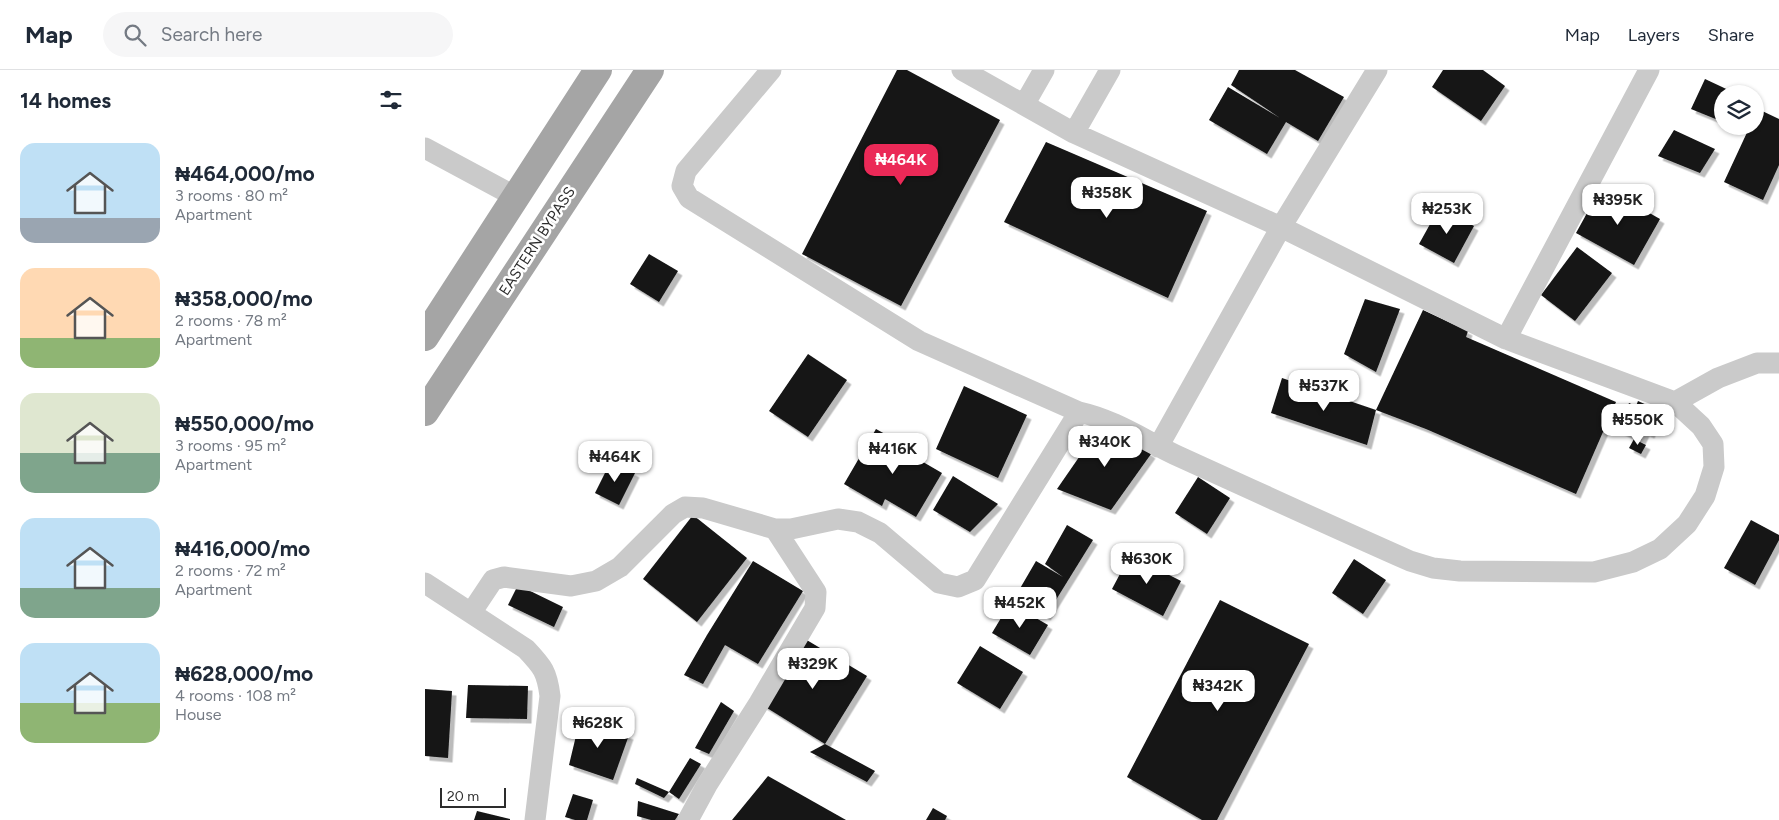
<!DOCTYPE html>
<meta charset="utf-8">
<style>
body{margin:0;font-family:Figtree,sans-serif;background:#f6f6f7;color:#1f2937;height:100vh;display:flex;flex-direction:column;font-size:19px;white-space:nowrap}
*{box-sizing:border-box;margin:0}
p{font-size:16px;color:#747a83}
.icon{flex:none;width:28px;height:28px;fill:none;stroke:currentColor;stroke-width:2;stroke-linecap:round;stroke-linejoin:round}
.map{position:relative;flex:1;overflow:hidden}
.panel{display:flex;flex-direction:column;background:#fff;width:425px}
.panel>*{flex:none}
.fabs{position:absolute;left:1289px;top:15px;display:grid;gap:10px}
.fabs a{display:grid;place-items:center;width:50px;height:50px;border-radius:50%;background:#fff;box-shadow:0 1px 4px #0004;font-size:25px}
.scale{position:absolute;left:15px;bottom:12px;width:66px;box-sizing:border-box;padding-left:5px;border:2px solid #2d2d2d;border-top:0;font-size:14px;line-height:18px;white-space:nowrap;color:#2d2d2d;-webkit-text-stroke:4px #fff;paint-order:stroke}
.price{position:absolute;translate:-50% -42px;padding:0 11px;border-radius:10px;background:#fff;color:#222;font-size:16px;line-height:32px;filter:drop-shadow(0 1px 2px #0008)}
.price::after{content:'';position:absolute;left:50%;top:30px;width:15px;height:11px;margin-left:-8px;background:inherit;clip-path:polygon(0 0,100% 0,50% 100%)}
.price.selected{background:#eb2957;color:#fff}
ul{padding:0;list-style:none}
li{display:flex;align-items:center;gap:15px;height:125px;padding:0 20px}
li span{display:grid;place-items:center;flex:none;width:140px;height:100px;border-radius:15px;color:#555}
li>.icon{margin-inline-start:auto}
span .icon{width:60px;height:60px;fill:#fffc;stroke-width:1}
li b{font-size:21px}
h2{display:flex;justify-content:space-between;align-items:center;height:60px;padding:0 20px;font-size:21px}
header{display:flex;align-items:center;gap:30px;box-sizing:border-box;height:70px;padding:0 25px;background:#fff;border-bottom:1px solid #e0e1e3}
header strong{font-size:24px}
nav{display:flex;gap:28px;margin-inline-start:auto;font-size:18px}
.search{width:350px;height:45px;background:#f6f6f7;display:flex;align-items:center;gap:12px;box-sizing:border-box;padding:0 18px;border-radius:28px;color:#747a83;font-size:19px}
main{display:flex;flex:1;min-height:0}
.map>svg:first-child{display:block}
</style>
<header>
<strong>Map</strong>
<div class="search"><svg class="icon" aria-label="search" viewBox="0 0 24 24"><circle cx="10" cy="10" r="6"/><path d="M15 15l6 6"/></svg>Search here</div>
<nav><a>Map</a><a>Layers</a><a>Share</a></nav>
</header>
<main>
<section class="panel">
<h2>14 homes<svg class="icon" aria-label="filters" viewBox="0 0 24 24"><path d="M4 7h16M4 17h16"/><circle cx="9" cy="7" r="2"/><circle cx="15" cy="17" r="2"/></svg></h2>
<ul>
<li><span style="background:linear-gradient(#bfe0f5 75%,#9aa5b1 0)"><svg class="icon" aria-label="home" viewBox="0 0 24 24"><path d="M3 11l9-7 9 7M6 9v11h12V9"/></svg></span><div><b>₦464,000/mo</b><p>3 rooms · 80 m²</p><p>Apartment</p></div></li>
<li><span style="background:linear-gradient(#ffd9b3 70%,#8fb573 0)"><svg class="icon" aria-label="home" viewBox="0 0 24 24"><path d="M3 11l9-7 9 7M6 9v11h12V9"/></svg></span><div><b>₦358,000/mo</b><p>2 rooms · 78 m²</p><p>Apartment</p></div></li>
<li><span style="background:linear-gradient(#dfe7d0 60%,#7fa58c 0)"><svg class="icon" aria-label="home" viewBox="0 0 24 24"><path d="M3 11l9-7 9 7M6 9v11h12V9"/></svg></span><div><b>₦550,000/mo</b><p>3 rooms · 95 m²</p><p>Apartment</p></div></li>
<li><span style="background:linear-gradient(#bfe0f5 70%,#7fa58c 0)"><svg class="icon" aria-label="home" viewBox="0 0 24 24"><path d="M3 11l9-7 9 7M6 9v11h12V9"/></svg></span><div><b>₦416,000/mo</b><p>2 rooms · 72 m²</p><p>Apartment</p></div></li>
<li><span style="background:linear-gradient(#bfe0f5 60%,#8fb573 0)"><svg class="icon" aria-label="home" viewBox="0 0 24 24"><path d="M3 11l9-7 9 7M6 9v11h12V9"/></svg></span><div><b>₦628,000/mo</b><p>4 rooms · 108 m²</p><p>House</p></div></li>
</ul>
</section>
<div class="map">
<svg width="1354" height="750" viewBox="0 0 1354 750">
<defs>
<filter id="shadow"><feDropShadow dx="4.5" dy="4.5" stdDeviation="0" flood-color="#0004"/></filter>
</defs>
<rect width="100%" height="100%" fill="#fff"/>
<path fill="#141414" filter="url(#shadow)" d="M472 0H482L575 50 476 236 377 184Z
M814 0H870L919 27 893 71 861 52 842 84 784 50 803 17 855 48 806 15Z
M1018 0H1058L1080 16 1056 51 1007 17Z
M1280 9 1312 24H1298V52L1266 39Z
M1333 39 1354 49V95L1338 130 1299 112 1325 56H1330V46Z
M1249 60 1290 79 1275 103 1233 86Z
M621 72 782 141 743 228 579 152Z
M1177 116 1235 149 1209 195 1151 163Z
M1014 138 1049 156 1029 193 994 174Z
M1152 177 1187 203 1150 251 1116 225Z
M224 184 253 201 234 232 205 214Z
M940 229 975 239 951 302 919 284Z
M998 240 1043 261 1041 267 1191 332 1151 424 1001 359 951 340Z
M383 284 422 310 383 367 344 341Z
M857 308 951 340 942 375 846 343Z
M539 316 602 345 573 408 511 379Z
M1213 331 1224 336 1223 339 1229 342 1225 350 1230 352 1225 364 1220 362 1216 370 1193 360 1195 354 1190 352 1196 339 1201 341 1204 333 1211 336Z
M679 351 726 384 686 440 632 419Z
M451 359 489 380 486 385 517 403 491 447 460 429 457 436 419 414Z
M1209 369 1221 375 1216 384 1204 378Z
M186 391 210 403 194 435 170 423Z
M528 406 573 434 545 462 508 440Z
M773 407 805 428 782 464 750 443Z
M268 445 322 488 272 552 218 509Z
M1326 450 1354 465V470L1330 515 1299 498Z
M642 455 668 470 621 546 590 527 611 491 638 507 620 494Z
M705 485 756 511 738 546 687 519Z
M929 489 961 510 938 544 907 523Z
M328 491 378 521 333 594 300 575 278 614 259 605 282 565Z
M93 515 138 537 129 557 83 535Z
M795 530 884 574 792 750H777L702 707Z
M585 533 623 555 605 585 567 563Z
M375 566 442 606 400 674 334 633Z
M555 576 598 602 575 639 532 613Z
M43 615 103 616 102 649 41 648Z
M0 619 27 621 23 688 0 686Z
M296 632 309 641 284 684 270 678Z
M155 649 204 665 188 710 144 695Z
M400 674 450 701 442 712 385 682Z
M265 688 276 694 254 729 244 722Z
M343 706 421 750H307Z
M212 708 244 722 239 728 210 714Z
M148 724 168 730 162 750H150L140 747Z
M213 731 254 744 250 750H226L212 746Z
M508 738 522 746 520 750H501Z
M52 741 85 749V750H49Z"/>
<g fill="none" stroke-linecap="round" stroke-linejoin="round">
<path stroke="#cacaca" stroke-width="21" d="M346 0 261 101 257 116 264 128 494 271 654 342C691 350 722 372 755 387 832 422 908 457 985 491L1008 498 1035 501 1169 502 1208 492 1235 479 1262 454 1280 426 1289 397 1288 374 1276 356 1250 332 1081 269 856 157 649 63 537 0
M599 35 619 0
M649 63 685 0
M0 78 91 127
M1081 269 1224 0
M1250 332 1293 308 1332 293H1354
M733 377 856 157 952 0
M0 513 101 579C118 597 122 602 125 626L110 750
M46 543 68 510 79 507 146 516 171 511 195 497 248 444 260 437 278 438 350 459H366L413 449 433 452 455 463 514 513 533 517 550 510 654 342
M263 750 282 715 334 633 390 538 391 522 350 459"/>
<path stroke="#a5a5a5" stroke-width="28" d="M0 267 173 0
M0 342 225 0"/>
</g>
<g text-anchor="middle" stroke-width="5" stroke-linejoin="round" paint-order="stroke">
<g font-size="15" fill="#2d2d2d" stroke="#fff">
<text transform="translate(112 171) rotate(-57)" y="5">EASTERN BYPASS</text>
</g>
</g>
</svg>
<div class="fabs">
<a><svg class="icon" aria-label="layers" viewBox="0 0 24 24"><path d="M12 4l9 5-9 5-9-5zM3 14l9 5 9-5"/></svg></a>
</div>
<div class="scale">20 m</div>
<b class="price selected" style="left:476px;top:116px">₦464K</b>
<b class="price" style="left:682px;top:149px">₦358K</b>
<b class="price" style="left:1193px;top:156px">₦395K</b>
<b class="price" style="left:1022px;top:165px">₦253K</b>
<b class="price" style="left:899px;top:342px">₦537K</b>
<b class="price" style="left:1213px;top:376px">₦550K</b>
<b class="price" style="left:680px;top:398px">₦340K</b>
<b class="price" style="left:468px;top:405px">₦416K</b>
<b class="price" style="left:190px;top:413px">₦464K</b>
<b class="price" style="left:722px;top:515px">₦630K</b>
<b class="price" style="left:595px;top:559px">₦452K</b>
<b class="price" style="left:388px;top:620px">₦329K</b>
<b class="price" style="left:793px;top:642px">₦342K</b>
<b class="price" style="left:173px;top:679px">₦628K</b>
</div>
</main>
